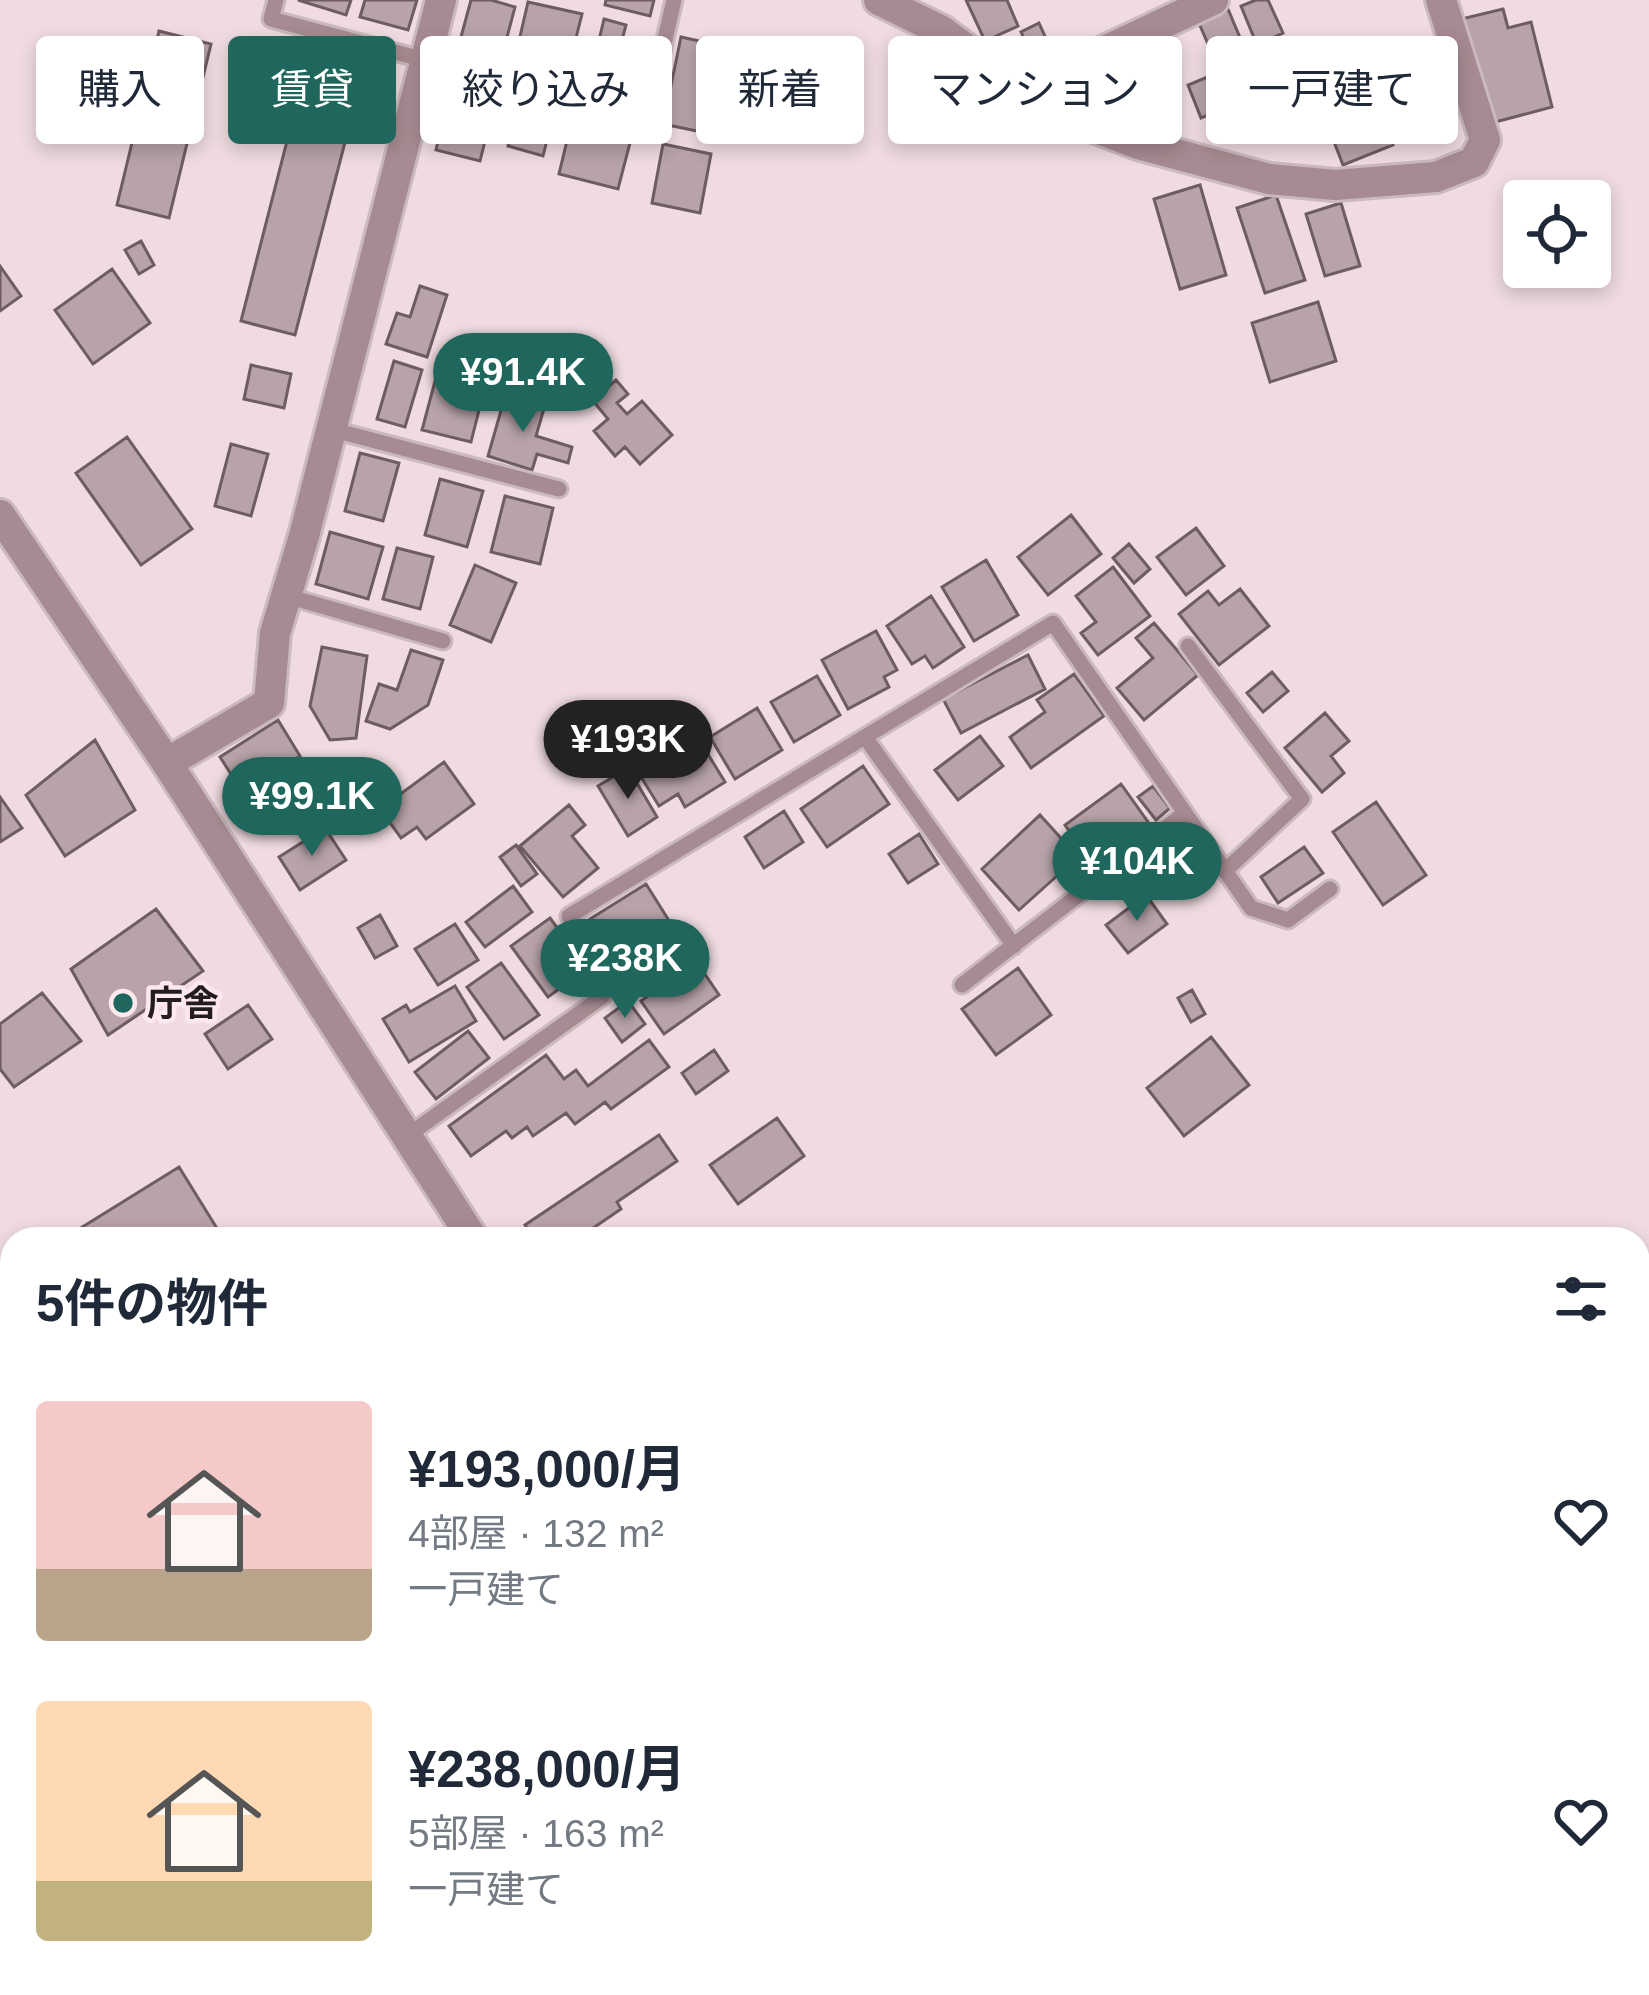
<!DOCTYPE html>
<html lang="ja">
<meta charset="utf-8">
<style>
body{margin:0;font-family:Helvetica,"Noto Sans JP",sans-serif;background:#f2f2f3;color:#1f2937;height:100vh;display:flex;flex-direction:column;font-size:45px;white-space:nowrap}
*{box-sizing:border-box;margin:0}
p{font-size:39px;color:#747a83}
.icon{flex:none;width:66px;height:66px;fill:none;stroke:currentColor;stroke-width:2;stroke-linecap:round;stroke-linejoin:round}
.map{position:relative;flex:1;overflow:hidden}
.side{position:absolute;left:0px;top:1227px;width:1650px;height:768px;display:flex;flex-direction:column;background:#fff;border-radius:36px 36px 0 0;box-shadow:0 6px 18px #0003}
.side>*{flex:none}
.hud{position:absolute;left:36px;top:36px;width:1578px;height:108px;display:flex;gap:24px}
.controls{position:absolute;left:1503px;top:180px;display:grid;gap:24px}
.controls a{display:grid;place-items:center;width:108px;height:108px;border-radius:12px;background:#fff;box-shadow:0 6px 18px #0003;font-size:60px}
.price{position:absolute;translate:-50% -102px;padding:0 27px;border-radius:42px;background:#1f675d;color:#fff;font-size:39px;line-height:78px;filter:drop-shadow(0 3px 6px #0008)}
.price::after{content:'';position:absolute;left:50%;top:72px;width:36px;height:27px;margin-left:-18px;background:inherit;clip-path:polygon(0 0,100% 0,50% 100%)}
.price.selected{background:#222;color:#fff}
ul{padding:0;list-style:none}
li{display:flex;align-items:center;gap:36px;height:300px;padding:0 36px}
li span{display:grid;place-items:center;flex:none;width:336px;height:240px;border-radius:12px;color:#555}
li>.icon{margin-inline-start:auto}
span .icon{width:144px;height:144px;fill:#fffc;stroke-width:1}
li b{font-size:51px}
h2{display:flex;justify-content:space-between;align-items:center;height:144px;padding:0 36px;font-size:51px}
.pill{padding:0 42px;border-radius:12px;background:#fff;box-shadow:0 6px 18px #0003;font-size:42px;line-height:108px}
.pill.selected{background:#1f675d;color:#fff}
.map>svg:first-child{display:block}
</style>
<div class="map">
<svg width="1649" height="1995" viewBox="0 0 1649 1995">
<rect width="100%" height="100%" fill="#efdbe0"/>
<path fill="#b7a3a8" stroke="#6d5c60" stroke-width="3" d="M298 0H351L346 15Z
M365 0H417L408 30 360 17Z
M471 0H491L515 7 501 60 458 48Z
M606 0H654L650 16 605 5Z
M966 0H1007L1018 26 985 41Z
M1256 0H1268L1283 33 1257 45 1241 6Z
M528 2 582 14 569 66 516 54Z
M1228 9 1241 40 1212 53 1198 21Z
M1503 9 1508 28 1531 22 1552 107 1488 124 1461 19Z
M604 19 626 25 622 40 638 44 628 88 590 79Z
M1039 23 1053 54 1035 62 1021 32Z
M159 31 211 44 169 218 117 205Z
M681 37 708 43 705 61 735 67 721 136 663 124Z
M309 55 364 69 295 335 241 321Z
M1258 56 1272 88 1201 118 1188 85Z
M1366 75 1393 145 1343 165 1316 95Z
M450 90 495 101 480 161 436 150Z
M520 100 555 109 543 156 508 146Z
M571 124 631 139 618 189 559 174Z
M663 144 711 154 700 213 652 203Z
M1200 185 1226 275 1180 289 1154 199Z
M1276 195 1305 280 1265 293 1237 208Z
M1341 203 1360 266 1325 276 1306 214Z
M141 241 154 265 139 274 125 250Z
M0 266 21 296 0 311Z
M112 269 150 323 93 364 55 310Z
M420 286 447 295 427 357 386 344 397 313 410 317Z
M1318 302 1336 361 1270 382 1252 323Z
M394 361 422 370 405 427 377 419Z
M251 365 291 374 284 408 244 399Z
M438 370 486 382 471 442 422 430Z
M575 374 591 389 576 406 559 391Z
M616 380 628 394 617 403 627 414 642 401 672 435 640 464 625 447 615 456 594 431 608 419 593 401Z
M506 393 545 405 536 436 572 447 568 463 537 454 532 470 488 456Z
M127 437 192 529 141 565 76 473Z
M231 444 268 454 251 516 215 506Z
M360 453 399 463 383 521 345 511Z
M440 479 483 491 467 547 425 535Z
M505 496 553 508 540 564 491 552Z
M1071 515 1101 554 1048 595 1018 557Z
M1196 528 1224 566 1186 595 1157 557Z
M330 532 383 547 368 599 316 584Z
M1129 544 1150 569 1134 583 1113 558Z
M397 548 433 557 420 609 383 599Z
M986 560 1018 615 974 641 942 587Z
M475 565 516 583 491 642 450 625Z
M1113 567 1150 616 1098 655 1081 633 1096 622 1076 596Z
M1240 589 1269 626 1219 665 1179 614 1208 591 1219 605Z
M931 596 964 647 933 668 925 656 912 664 887 626Z
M1154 623 1198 675 1144 720 1117 688 1153 658 1136 638Z
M876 631 897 670 884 677 889 687 848 709 822 660Z
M322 647 367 656 356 738 330 740 310 706Z
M411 650 443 660 428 705 390 729 366 721 379 684 397 690Z
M1028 655 1045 689 961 733 943 699Z
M1272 672 1288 691 1263 712 1247 693Z
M1074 674 1104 716 1031 768 1010 737 1045 712 1037 700Z
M817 676 840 715 794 742 771 702Z
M757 708 782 750 735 779 710 737Z
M1325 713 1349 741 1331 756 1344 773 1322 792 1285 748Z
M278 720 300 756 243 793 220 757Z
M980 736 1003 766 958 800 935 770Z
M698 738 725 782 685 807 678 794 659 806 633 764 657 750 663 759Z
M95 740 135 810 65 856 26 795Z
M444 762 474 804 426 839 417 827 401 838 380 809Z
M863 766 889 804 827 847 801 809Z
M628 768 657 817 628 836 598 786Z
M1121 784 1148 822 1092 863 1065 825Z
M1153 786 1170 808 1156 820 1138 797Z
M0 797 22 828 0 842Z
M1376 802 1426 875 1383 905 1333 832Z
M569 805 585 825 572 836 598 868 563 897 520 846Z
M784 811 803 842 764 868 745 837Z
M1040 815 1078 857 1019 910 982 869Z
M325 828 346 860 300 890 279 857Z
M919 834 938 864 908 883 889 854Z
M516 845 537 874 521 886 500 857Z
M1304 847 1323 873 1278 903 1261 877Z
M646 884 673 927 616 961 590 919Z
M513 886 532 912 485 947 466 922Z
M1146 895 1167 924 1128 953 1106 925Z
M156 909 203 971 108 1035 71 969Z
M380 915 397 946 375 958 358 928Z
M550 918 587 969 548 997 511 946Z
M455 924 478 960 438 985 415 949Z
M696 961 719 995 664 1034 641 1001Z
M501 963 539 1015 504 1039 467 987Z
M1018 968 1051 1015 996 1055 962 1009Z
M455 986 476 1021 409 1062 383 1019 406 1005 410 1012Z
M1192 990 1205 1014 1191 1022 1178 998Z
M42 993 81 1041 14 1087 0 1069V1024Z
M628 1001 645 1024 622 1042 605 1018Z
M248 1005 272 1039 228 1069 205 1034Z
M468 1031 489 1058 436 1099 415 1072Z
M1211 1037 1249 1085 1184 1136 1147 1088Z
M649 1040 669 1067 611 1109 605 1102 575 1124 566 1113 533 1136 527 1127 512 1138 506 1131 471 1156 449 1126 546 1055 564 1079 576 1070 588 1086Z
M714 1050 728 1071 696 1094 682 1073Z
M777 1118 804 1156 738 1204 710 1165Z
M659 1135 677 1161 617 1202 621 1209 577 1239H534L525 1225Z
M179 1167 218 1230 203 1239H63Z
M12 1488V1547L0 1530V1496Z
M826 1983H892L875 1995H834Z
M1088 1983H1189L1190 1984 1174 1995H1096Z"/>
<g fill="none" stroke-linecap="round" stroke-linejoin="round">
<g stroke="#cab9bd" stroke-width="21">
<path id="service" d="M276 0 271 19 425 60 648 113 674 0
M330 429 559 489
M287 596 443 641
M1188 646 1302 799 1225 871
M865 737 1014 946
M962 985 1185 813
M407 1136 602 997 604 971 569 916 1053 623 1251 908 1288 920 1330 889"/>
</g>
<g stroke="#cab9bd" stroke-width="36">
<path id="minor" d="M879 0 942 31 1009 81 1078 121 1138 144 1269 179 1335 185 1436 177 1474 162 1485 140 1441 0
M1024 89 1213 0
M167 763 269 703 275 633 304 536 441 0"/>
</g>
<g stroke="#cab9bd" stroke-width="36">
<path id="tertiary" d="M0 515 167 763 473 1239
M967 1983 975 1995"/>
</g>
<path stroke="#85787c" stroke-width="6" stroke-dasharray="9 9" stroke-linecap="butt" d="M0 1631 12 1622"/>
<use href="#service" stroke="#a78b92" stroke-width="15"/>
<use href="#minor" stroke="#a78b92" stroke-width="30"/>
<use href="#tertiary" stroke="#a78b92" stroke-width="30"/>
</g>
<circle fill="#1f675d" stroke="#fde8ed" stroke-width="4.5" cx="123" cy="1003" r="12"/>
<g text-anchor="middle" stroke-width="9" stroke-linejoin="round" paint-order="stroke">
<g font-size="36" font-weight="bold" fill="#241d1f" stroke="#fde8ed" text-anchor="start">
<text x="147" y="1016">庁舎</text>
</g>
</g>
</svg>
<div class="controls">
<a><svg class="icon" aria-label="locate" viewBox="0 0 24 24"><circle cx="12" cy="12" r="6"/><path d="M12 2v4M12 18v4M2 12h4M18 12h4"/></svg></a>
</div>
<b class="price" style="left:523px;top:435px">¥91.4K</b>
<b class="price selected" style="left:628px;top:802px">¥193K</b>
<b class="price" style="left:312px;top:859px">¥99.1K</b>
<b class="price" style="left:1137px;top:924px">¥104K</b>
<b class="price" style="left:625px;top:1021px">¥238K</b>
<div class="hud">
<a class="pill">購入</a>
<a class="pill selected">賃貸</a>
<a class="pill">絞り込み</a>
<a class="pill">新着</a>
<a class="pill">マンション</a>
<a class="pill">一戸建て</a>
</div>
<section class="side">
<h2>5件の物件<svg class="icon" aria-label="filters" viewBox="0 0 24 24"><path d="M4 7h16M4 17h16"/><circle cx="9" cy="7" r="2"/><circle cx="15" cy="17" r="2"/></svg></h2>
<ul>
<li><span style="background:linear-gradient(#f6c9c9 70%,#b9a48a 0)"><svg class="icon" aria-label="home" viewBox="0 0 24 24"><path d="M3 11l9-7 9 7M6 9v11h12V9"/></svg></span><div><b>¥193,000/月</b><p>4部屋 · 132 m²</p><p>一戸建て</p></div><svg class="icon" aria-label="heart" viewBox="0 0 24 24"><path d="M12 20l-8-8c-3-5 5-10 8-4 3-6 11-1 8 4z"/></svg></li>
<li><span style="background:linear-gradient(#ffd9b3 75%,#c2b280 0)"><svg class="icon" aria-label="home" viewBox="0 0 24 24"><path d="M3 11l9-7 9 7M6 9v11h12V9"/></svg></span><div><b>¥238,000/月</b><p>5部屋 · 163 m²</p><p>一戸建て</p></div><svg class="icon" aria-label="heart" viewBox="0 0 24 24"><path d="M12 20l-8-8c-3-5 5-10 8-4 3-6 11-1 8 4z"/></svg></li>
</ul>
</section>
</div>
